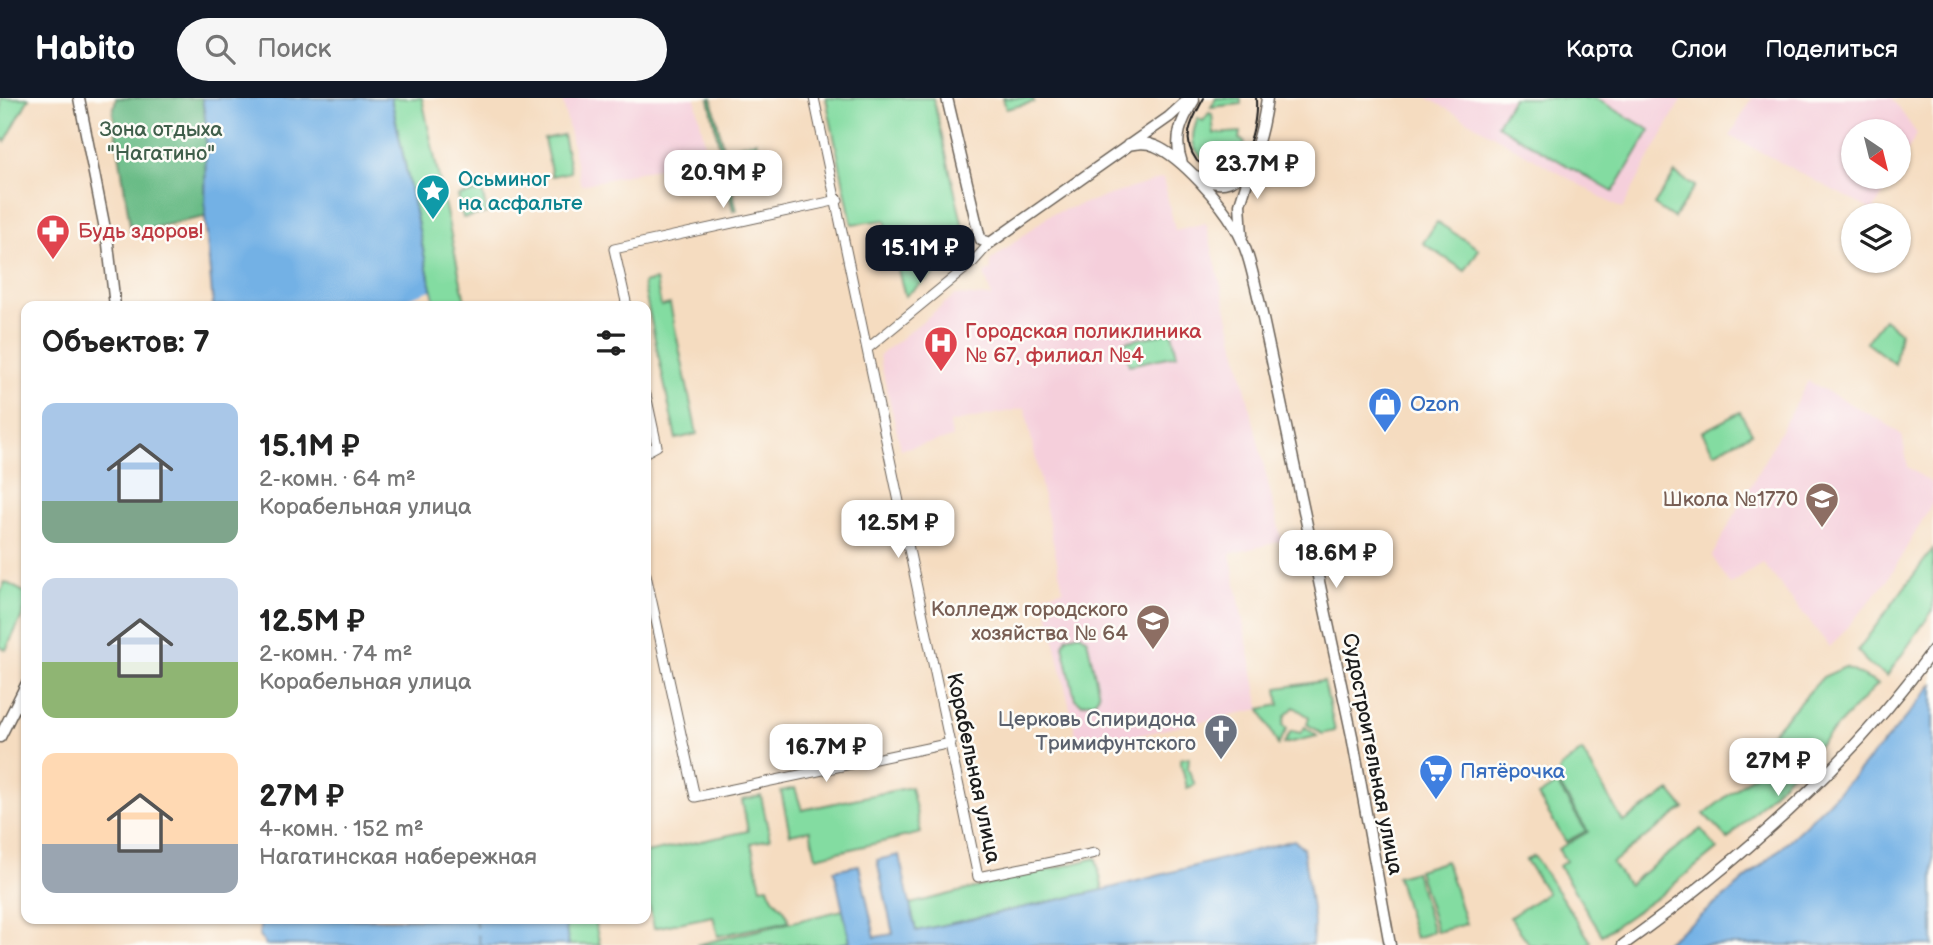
<!DOCTYPE html>
<html lang="ru">
<meta charset="utf-8">
<style>
body{margin:0;font-family:"Balsamiq Sans",sans-serif;background:#f6f6f6;color:#222;height:100vh;display:flex;flex-direction:column;font-size:26px;white-space:nowrap}
*{box-sizing:border-box;margin:0}
p{font-size:23px;color:#767676}
.icon{flex:none;width:38px;height:38px;fill:none;stroke:currentColor;stroke-width:2;stroke-linecap:round;stroke-linejoin:round}
.map{position:relative;flex:1;overflow:hidden}
.side{position:absolute;left:21px;top:203px;width:630px;height:623px;display:flex;flex-direction:column;background:#fff;border-radius:14px;box-shadow:0 2px 5px #0004}
.side>*{flex:none}
.needle{width:46px;rotate:145deg}
.tools{position:absolute;left:1841px;top:21px;display:grid;gap:14px}
.tools a{display:grid;place-items:center;width:70px;height:70px;border-radius:50%;background:#fff;box-shadow:0 2px 5px #0004;font-size:35px}
.price{position:absolute;translate:-50% -60px;padding:0 16px;border-radius:14px;background:#fff;color:#222;font-size:23px;line-height:46px;filter:drop-shadow(0 2px 4px #0008)}
.price::after{content:'';position:absolute;left:50%;top:42px;width:21px;height:16px;margin-left:-10px;background:inherit;clip-path:polygon(0 0,100% 0,50% 100%)}
.price.active{background:#111827;color:#fff}
ul{padding:0;list-style:none}
li{display:flex;align-items:center;gap:21px;height:175px;padding:0 21px}
li span{display:grid;place-items:center;flex:none;width:196px;height:140px;border-radius:14px;color:#555}
li>.icon{margin-inline-start:auto}
span .icon{width:84px;height:84px;fill:#fffc;stroke-width:1}
li b{font-size:30px}
h2{display:flex;justify-content:space-between;align-items:center;height:84px;padding:0 21px;font-size:30px}
header{display:flex;align-items:center;gap:42px;box-sizing:border-box;height:98px;padding:0 35px;background:#111827;color:#fff}
header strong{font-size:33px}
nav{display:flex;gap:38px;margin-inline-start:auto;font-size:24px}
.search{width:490px;height:63px;background:#f6f6f6;display:flex;align-items:center;gap:18px;box-sizing:border-box;padding:0 24px;border-radius:38px;color:#767676;font-size:26px}
.map>svg:first-child{display:block}
</style>
<header>
<strong>Habito</strong>
<div class="search"><svg class="icon" aria-label="search" viewBox="0 0 24 24"><circle cx="10" cy="10" r="6"/><path d="M15 15l6 6"/></svg>Поиск</div>
<nav><a>Карта</a><a>Слои</a><a>Поделиться</a></nav>
</header>
<div class="map">
<svg width="1933" height="847" viewBox="0 0 1933 847">
<rect width="100%" height="100%" fill="#fdfcf7"/>
<filter id="ink" filterUnits="userSpaceOnUse"><feTurbulence type="fractalNoise" baseFrequency=".0143" numOctaves="2"/><feDisplacementMap in="SourceGraphic" scale="14" xChannelSelector="R" yChannelSelector="G"/><feConvolveMatrix kernelMatrix="1 2 1 2 8 2 1 2 1" color-interpolation-filters="sRGB"/></filter>
<filter id="wash" filterUnits="userSpaceOnUse"><feTurbulence type="fractalNoise" baseFrequency=".00686" numOctaves="4" result="noise"/><feDisplacementMap in="SourceGraphic" scale="28" xChannelSelector="R" yChannelSelector="G"/><feGaussianBlur stdDeviation="1.57" result="paint"/><feColorMatrix in="noise" values="0 0 0 0 0 0 0 0 0 0 0 0 0 0 0 0 0 1.4 0 .05"/><feComposite in="paint" operator="in"/></filter>
<g filter="url(#wash)">
<rect width="100%" height="100%" fill="#f5dcc0"/>
<path fill="#f5cfdb" d="M562 0H695L708 59 581 87Z
M1428 0H1682L1622 111Z
M1752 0H1892L1917 36 1899 68V33H1853V79H1893L1873 113 1730 38Z
M1163 80 1175 132 1206 125 1282 443 1230 456 1260 611 1079 650 1044 496 1063 492 1025 310 950 325 952 340 901 351 879 258 955 197 992 199 984 175 991 172 990 163 1051 116Z
M1808 283 1884 324 1902 337 1908 369 1933 386V404L1887 483 1830 549 1763 465 1730 487 1712 458Z"/>
<path fill="#83dca1" stroke="#507c5e" stroke-width="2" d="M1 0H29L5 44 0 38Z
M391 0H422L466 208H435Z
M826 0H933L968 150 905 198 885 122 852 126Z
M1003 0H1033L1034 4 1006 11Z
M1216 0H1241V6L1211 9Z
M1513 0H1595L1650 32 1613 94 1497 27Z
M1209 15 1212 16 1214 36 1240 34 1239 41 1245 44C1239 61 1227 68 1209 64 1190 53 1190 39 1198 20L1203 23Z
M563 37 571 74 552 78 544 41Z
M756 43 761 63 735 69 731 49Z
M1675 75 1695 88 1674 120 1654 107Z
M482 93 487 115 463 120 458 98Z
M1437 124 1479 151 1465 173 1423 145Z
M656 182 661 208 670 206 697 336 676 341 643 185Z
M1884 221 1900 234 1895 266 1866 244Z
M1172 234 1177 257 1129 267 1124 244Z
M1740 314 1752 335 1714 355 1702 334Z
M1933 451V512L1887 578 1868 566 1858 552Z
M5 484 26 495V510L6 552 0 549V495Z
M1080 536 1087 541 1099 596 1095 603 1082 606 1075 601 1063 547 1067 539Z
M1845 569 1878 586 1728 741 1704 716 1770 664 1760 648 1823 579Z
M1324 583 1335 633 1322 636 1307 626 1309 619 1294 609 1285 618 1283 627 1287 631 1278 647 1260 611 1279 607 1277 590Z
M1305 629 1317 638 1284 646 1291 633 1301 635Z
M1582 653 1623 724 1670 693 1684 710 1612 765 1628 787 1701 731 1717 751 1662 796 1602 837 1559 768 1566 763 1558 751 1588 734 1556 681 1561 669Z
M1189 659 1188 671 1195 687 1187 690 1180 661Z
M1557 686 1586 733 1566 744 1538 698Z
M911 689 921 735 816 759 810 732 790 736 781 693 795 690 802 712Z
M761 698 770 741 751 745 761 789 768 788C772 806 786 807 789 823L718 838 713 818 654 830 646 793V755L748 733 742 702Z
M1534 758 1591 844 1586 847H1530L1510 819 1547 795 1526 762Z
M1096 760 1103 792 916 833 910 806Z
M1446 763 1466 826 1437 834 1418 772Z
M1415 773 1433 834 1415 840 1397 778Z
M843 812 850 844 834 847H696Z
M564 821H594L600 847H569Z"/>
<path fill="#6abc87" stroke="#436c52" stroke-width="2" d="M116 0H202L206 26 205 119 131 134 113 14Z
M712 0 737 113H733L709 1Z"/>
<path fill="#73b1e5" stroke="#486680" stroke-width="2" d="M202 0H391L435 208H213L205 119 206 26Z
M1933 586V847H1662C1767 770 1852 688 1933 586Z
M1294 742 1303 750 1314 825 1312 847H834L850 844 834 772 859 767 875 839 893 836 877 762 899 757 916 833 1103 792Z
M261 821H564L569 847H266L259 838Z"/>
<path fill="#f5dcc0" d="M431 192 435 208H388L414 198Z"/>
<g fill="none" stroke-linecap="round" stroke-linejoin="round">
<path stroke="#435f76" stroke-width="2" stroke-dasharray="9 7" stroke-linecap="butt" d="M475 821 480 847"/>
</g>
</g>
<g filter="url(#ink)">
<g fill="none" stroke-linecap="round" stroke-linejoin="round">
<g stroke="#685f55" stroke-width="11">
<path id="minor" d="M814 0 978 779 1095 755
M627 208 614 151 838 102
M867 251 973 164 990 145
M646 297 657 348 646 354
M646 477 695 699 951 645"/>
</g>
<g stroke="#685f55" stroke-width="13">
<path id="tertiary" d="M79 0 108 146 115 208
M947 0 979 136 981 142 990 145 1169 19 1190 0
M1128 47C1138 45 1146 44 1155 48 1182 59 1221 105 1235 129 1248 150 1253 178 1259 202L1352 638 1390 847
M1182 65C1173 41 1181 23 1194 2
M1196 78C1250 108 1262 36 1267 0
M1242 138 1240 106 1253 65
M0 639 26 587
M1623 847C1739 764 1849 668 1933 552"/>
</g>
<use href="#minor" stroke="#fff" stroke-width="9"/>
<use href="#tertiary" stroke="#fff" stroke-width="10"/>
<path stroke="#1c1c1c" stroke-width="2" d="M1204 0C1192 22 1180 40 1197 63 1242 94 1258 33 1256 0"/>
</g>
</g>
<defs>
<g id="sight-pin" transform="scale(1.75)"><path d="M0 17L-7.5 6A9.5 9.5 0 1 1 7.5 6Z" fill="#0f9aa8" stroke="#fdfcf7"/><path d="M0-6L1.8-2.2L6-1.7L2.9 1.2L3.7 5.4L0 3.3L-3.7 5.4L-2.9 1.2L-6-1.7L-1.8-2.2Z" fill="#fff"/></g>
<g id="pharmacy-pin" transform="scale(1.75)"><path d="M0 17L-7.5 6A9.5 9.5 0 1 1 7.5 6Z" fill="#e0444e" stroke="#fdfcf7"/><path d="M-2-6h4v4h4v4h-4v4h-4v-4h-4v-4h4Z" fill="#fff"/></g>
<g id="hospital-pin" transform="scale(1.75)"><path d="M0 17L-7.5 6A9.5 9.5 0 1 1 7.5 6Z" fill="#e0444e" stroke="#fdfcf7"/><path d="M-5-5h3v3.5h4V-5h3V5h-3V1.5h-4V5h-3Z" fill="#fff"/></g>
<g id="shop-pin" transform="scale(1.75)"><path d="M0 17L-7.5 6A9.5 9.5 0 1 1 7.5 6Z" fill="#3f7fe0" stroke="#fdfcf7"/><path d="M-5-2.5h2.3a2.7 3.5 0 0 1 5.4 0H5L5.5 6h-11ZM-1.5-2.5h3a1.5 2.3 0 0 0-3 0Z" fill="#fff"/></g>
<g id="school-pin" transform="scale(1.75)"><path d="M0 17L-7.5 6A9.5 9.5 0 1 1 7.5 6Z" fill="#8d6e63" stroke="#fdfcf7"/><path d="M0-5L7-2L0 1L-7-2ZM-4 1L0 2.5L4 1V4Q0 6-4 4Z" fill="#fff"/></g>
<g id="university-pin" transform="scale(1.75)"><path d="M0 17L-7.5 6A9.5 9.5 0 1 1 7.5 6Z" fill="#8d6e63" stroke="#fdfcf7"/><path d="M0-5L7-2L0 1L-7-2ZM-4 1L0 2.5L4 1V4Q0 6-4 4Z" fill="#fff"/></g>
<g id="church-pin" transform="scale(1.75)"><path d="M0 17L-7.5 6A9.5 9.5 0 1 1 7.5 6Z" fill="#6b7280" stroke="#fdfcf7"/><path d="M-1.2-6h2.4v3.5h3.3v2.4h-3.3V6h-2.4V-.1h-3.3v-2.4h3.3Z" fill="#fff"/></g>
<g id="supermarket-pin" transform="scale(1.75)"><path d="M0 17L-7.5 6A9.5 9.5 0 1 1 7.5 6Z" fill="#3f7fe0" stroke="#fdfcf7"/><path d="M-6-5.5h2.5l.6 2H6L4.5 2H-2.5L-4.4-4H-6ZM-1.5 3.2a1.3 1.3 0 1 0 .1 0ZM3 3.2a1.3 1.3 0 1 0 .1 0Z" fill="#fff"/></g>
</defs>
<g fill-rule="evenodd">
<use href="#sight-pin" x="433" y="93"/>
<use href="#pharmacy-pin" x="53" y="133"/>
<use href="#hospital-pin" x="941" y="245"/>
<use href="#shop-pin" x="1385" y="306"/>
<use href="#school-pin" x="1822" y="401"/>
<use href="#university-pin" x="1153" y="523"/>
<use href="#church-pin" x="1221" y="633"/>
<use href="#supermarket-pin" x="1436" y="673"/>
</g>
<g text-anchor="middle" stroke-width="5" stroke-linejoin="round" paint-order="stroke">
<g font-size="21" fill="#405f4b" stroke="#fdfcf7">
<text x="161" y="38">Зона отдыха<tspan x="161" dy="24">"Нагатино"</tspan></text>
</g>
<g font-size="21" fill="#0d838f" stroke="#fdfcf7" text-anchor="start">
<text x="458" y="88">Осьминог<tspan x="458" dy="24">на асфальте</tspan></text>
</g>
<g font-size="21" fill="#be3a42" stroke="#fdfcf7" text-anchor="start">
<text x="78" y="140">Будь здоров!</text>
<text x="965" y="240">Городская поликлиника<tspan x="965" dy="24">№ 67, филиал №4</tspan></text>
</g>
<g font-size="21" fill="#366cbe" stroke="#fdfcf7" text-anchor="start">
<text x="1410" y="313">Ozon</text>
<text x="1460" y="680">Пятёрочка</text>
</g>
<g font-size="21" fill="#785e54" stroke="#fdfcf7" text-anchor="end">
<text x="1798" y="408">Школа №1770</text>
<text x="1128" y="518">Колледж городского<tspan x="1128" dy="24">хозяйства № 64</tspan></text>
</g>
<g font-size="21" fill="#5b616d" stroke="#fdfcf7" text-anchor="end">
<text x="1196" y="628">Церковь Спиридона<tspan x="1196" dy="24">Тримифунтского</tspan></text>
</g>
<g font-size="21" fill="#1c1c1c" stroke="#fdfcf7">
<text transform="translate(1373 656) rotate(79)" y="7">Судостроительная улица</text>
<text transform="translate(974 670) rotate(78)" y="7">Корабельная улица</text>
</g>
</g>
</svg>
<div class="tools">
<a><svg class="needle" viewBox="-14 -14 28 28"><path d="M0-13l5 13h-10z" fill="#e53935"/><path d="M0 13l5-13h-10z" fill="#767676"/></svg></a>
<a><svg class="icon" aria-label="layers" viewBox="0 0 24 24"><path d="M12 4l9 5-9 5-9-5zM3 14l9 5 9-5"/></svg></a>
</div>
<b class="price" style="left:1257px;top:103px">23.7M ₽</b>
<b class="price" style="left:723px;top:112px">20.9M ₽</b>
<b class="price active" style="left:920px;top:187px">15.1M ₽</b>
<b class="price" style="left:898px;top:462px">12.5M ₽</b>
<b class="price" style="left:1336px;top:492px">18.6M ₽</b>
<b class="price" style="left:826px;top:686px">16.7M ₽</b>
<b class="price" style="left:1778px;top:700px">27M ₽</b>
<section class="side">
<h2>Объектов: 7<svg class="icon" aria-label="filters" viewBox="0 0 24 24"><path d="M4 7h16M4 17h16"/><circle cx="9" cy="7" r="2"/><circle cx="15" cy="17" r="2"/></svg></h2>
<ul>
<li><span style="background:linear-gradient(#a9c7e8 70%,#7fa58c 0)"><svg class="icon" aria-label="home" viewBox="0 0 24 24"><path d="M3 11l9-7 9 7M6 9v11h12V9"/></svg></span><div><b>15.1M ₽</b><p>2-комн. · 64 m²</p><p>Корабельная улица</p></div></li>
<li><span style="background:linear-gradient(#c9d6e8 60%,#8fb573 0)"><svg class="icon" aria-label="home" viewBox="0 0 24 24"><path d="M3 11l9-7 9 7M6 9v11h12V9"/></svg></span><div><b>12.5M ₽</b><p>2-комн. · 74 m²</p><p>Корабельная улица</p></div></li>
<li><span style="background:linear-gradient(#ffd9b3 65%,#9aa5b1 0)"><svg class="icon" aria-label="home" viewBox="0 0 24 24"><path d="M3 11l9-7 9 7M6 9v11h12V9"/></svg></span><div><b>27M ₽</b><p>4-комн. · 152 m²</p><p>Нагатинская набережная</p></div></li>
</ul>
</section>
</div>
